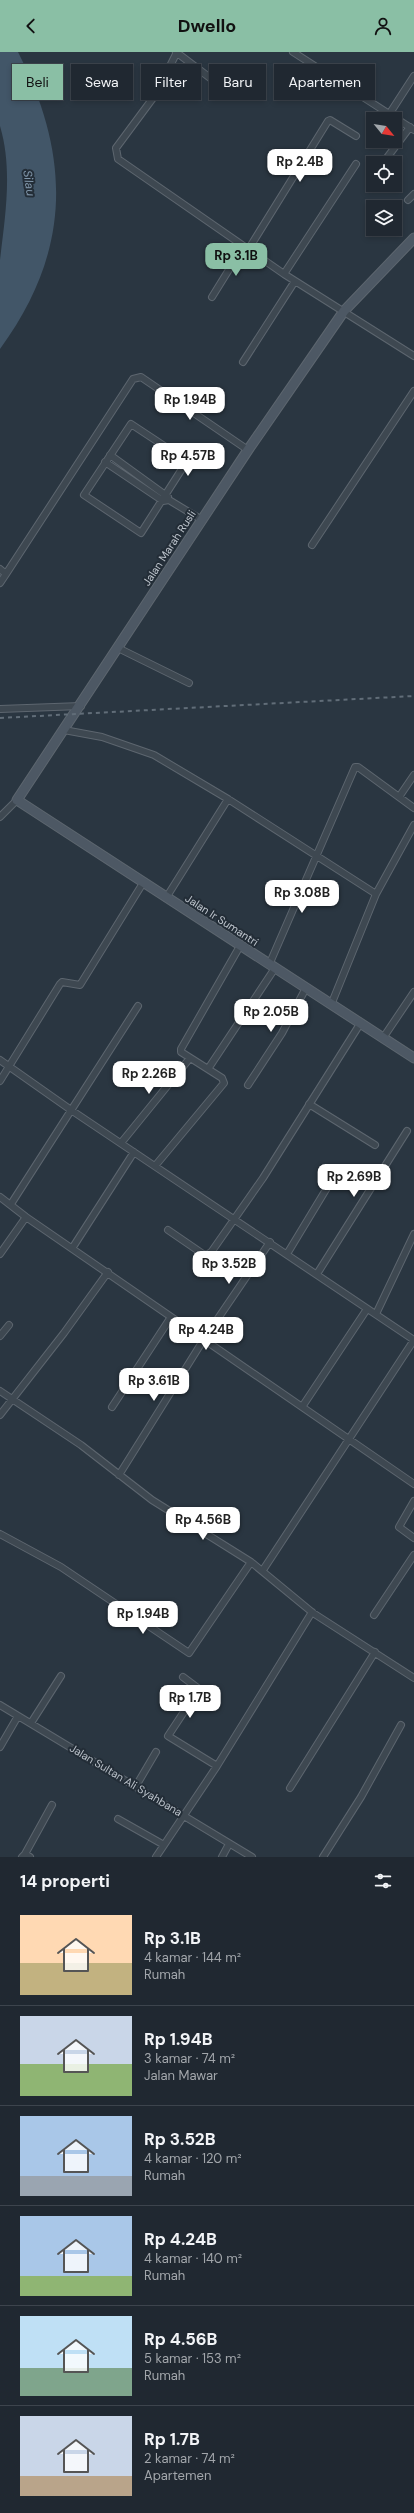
<!DOCTYPE html>
<html lang="id">
<meta charset="utf-8">
<style>
body{margin:0;font-family:"DM Sans",sans-serif;background:#2d343d;color:#f1f3f6;height:100vh;display:flex;flex-direction:column;font-size:15px;white-space:nowrap}
*{box-sizing:border-box;margin:0}
p{font-size:13px;color:#a2a6ab}
.icon{flex:none;width:22px;height:22px;fill:none;stroke:currentColor;stroke-width:2;stroke-linecap:round;stroke-linejoin:round}
.map{position:relative;height:1805px;overflow:hidden}
.side{display:flex;flex-direction:column;background:#202831;flex:1}
.side>*{flex:none}
.top-card{position:absolute;left:12px;top:12px;width:390px;height:36px;display:flex;gap:8px}
.needle{width:26px;rotate:120deg}
.controls{position:absolute;left:366px;top:60px;display:grid;gap:8px}
.controls a{display:grid;place-items:center;width:36px;height:36px;border-radius:0px;background:#202831;box-shadow:0 2px 6px #0003,0 0 0 1px #3d444d;font-size:20px}
.price{position:absolute;translate:-50% -34px;padding:0 9px;border-radius:8px;background:#fff;color:#222;font-size:13px;line-height:26px;filter:drop-shadow(0 1px 2px #0008)}
.price::after{content:'';position:absolute;left:50%;top:24px;width:12px;height:9px;margin-left:-6px;background:inherit;clip-path:polygon(0 0,100% 0,50% 100%)}
.price.current{background:#8abfa5;color:#111}
ul{padding:0;list-style:none}
li{display:flex;align-items:center;gap:12px;height:100px;padding:0 20px}
li+li{border-top:1px solid #3d444d}
li span{display:grid;place-items:center;flex:none;width:112px;height:80px;border-radius:0px;color:#555}
li>.icon{margin-inline-start:auto}
span .icon{width:48px;height:48px;fill:#fffc;stroke-width:1}
li b{font-size:17px}
h2{display:flex;justify-content:space-between;align-items:center;height:48px;padding:0 20px;font-size:17px}
.tag{padding:0 14px;border-radius:0px;background:#202831;box-shadow:0 2px 6px #0003,0 0 0 1px #3d444d;font-size:14px;line-height:36px}
.tag.current{background:#8abfa5;color:#111}
header{display:flex;justify-content:space-between;align-items:center;height:52px;padding:0 20px;background:#8abfa5;color:#111;font-size:18px;font-weight:700}
.map>svg:first-child{display:block}
</style>
<header><svg class="icon" aria-label="back" viewBox="0 0 24 24"><path d="M15 5l-7 7 7 7"/></svg>Dwello<svg class="icon" aria-label="person" viewBox="0 0 24 24"><circle cx="12" cy="8" r="4"/><path d="M4 21q1-7 8-7t8 7"/></svg></header>
<div class="map">
<svg width="414" height="1805" viewBox="0 0 414 1805">
<rect width="100%" height="100%" fill="#2a3641"/>
<path fill="#425668" d="M0 0H18C72 106 71 200 0 297 0 268 0 237 0 208 5 165 13 118 0 74Z"/>
<g fill="none" stroke-linecap="round" stroke-linejoin="round">
<g stroke="#5d666f" stroke-width="8">
<path id="minor" d="M176 0 222 35
M177 0 156 42 116 96 118 107 284 222 414 304
M293 0 414 78
M390 61 414 24
M383 111 410 75
M408 148 414 142
M248 198 328 69 330 68 356 84
M284 222 356 112
M212 245 243 195
M243 310 295 229
M131 372 187 409 141 481 84 443Z
M110 403 168 445
M105 410 163 449 169 448 202 468
M312 493 414 339
M0 517 6 522 133 327 141 325 248 398
M0 531 6 522
M118 596 189 631
M0 657 81 654
M64 678 102 685 154 703 228 747 376 842
M399 745 414 723
M0 765 17 748
M166 846 228 747
M269 913 355 715H358L414 756
M331 953 376 842 414 773
M383 986 414 940
M0 1008 71 1058 414 1288
M208 1017 275 916
M0 1029 60 932 62 930 80 933 143 831
M248 1033 282 981 306 936
M309 1052 375 1093
M121 1091 190 1006
M155 1114 224 1031 222 1026 181 1000V997L240 894
M0 1145 26 1165 414 1432
M11 1152 138 954
M168 1178 203 1202 207 1203 212 1199 263 1126 360 972
M73 1195 134 1100
M0 1202 26 1165
M287 1202 333 1126
M317 1222 407 1079
M376 1262 414 1182
M0 1284 9 1273
M0 1339 81 1393 152 1448 251 1510 313 1561 414 1626
M112 1355 171 1265
M302 1355 367 1257
M0 1363 64 1281 108 1220
M119 1423 204 1287 270 1190
M414 1449 399 1475 414 1486
M0 1482 61 1515 189 1601 251 1510
M263 1518 414 1288
M374 1563 414 1503
M183 1625 199 1637 168 1684 217 1714
M0 1653 252 1805
M31 1671 61 1624
M0 1695 18 1664
M136 1734 156 1700
M290 1736 375 1600
M118 1767 164 1793
M25 1802 52 1753
M22 1805 25 1802 30 1805
M156 1805 217 1714 312 1560
M222 1805 229 1792
M323 1805 361 1745 401 1673"/>
</g>
<g stroke="#5d666f" stroke-width="11">
<path id="secondary" d="M414 186 344 259 248 398 17 748 414 1006"/>
</g>
<use href="#minor" stroke="#3e4851" stroke-width="6"/>
<use href="#secondary" stroke="#4d5864" stroke-width="9"/>
<path stroke="#616d78" stroke-width="2" stroke-dasharray="4 4" stroke-linecap="butt" d="M0 666 414 644"/>
</g>
<g text-anchor="middle" stroke-width="4" stroke-linejoin="round" paint-order="stroke">
<g font-size="11" fill="#bcc3cb" stroke="#232d37">
<text transform="translate(169 496) rotate(-57)" y="4">Jalan Marah Rusli</text>
<text transform="translate(222 868) rotate(33)" y="4">Jalan Ir Sumantri</text>
<text transform="translate(126 1728) rotate(31)" y="4">Jalan Sultan Ali Syahbana</text>
</g>
<g font-size="12" font-style="italic" fill="#8096aa" stroke="#232d37">
<text transform="translate(29 131) rotate(82)" y="4">Silau</text>
</g>
</g>
</svg>
<div class="controls">
<a><svg class="needle" viewBox="-14 -14 28 28"><path d="M0-13l5 13h-10z" fill="#e53935"/><path d="M0 13l5-13h-10z" fill="#a2a6ab"/></svg></a>
<a><svg class="icon" aria-label="locate" viewBox="0 0 24 24"><circle cx="12" cy="12" r="6"/><path d="M12 2v4M12 18v4M2 12h4M18 12h4"/></svg></a>
<a><svg class="icon" aria-label="layers" viewBox="0 0 24 24"><path d="M12 4l9 5-9 5-9-5zM3 14l9 5 9-5"/></svg></a>
</div>
<b class="price" style="left:300px;top:131px">Rp 2.4B</b>
<b class="price current" style="left:236px;top:225px">Rp 3.1B</b>
<b class="price" style="left:190px;top:369px">Rp 1.94B</b>
<b class="price" style="left:188px;top:425px">Rp 4.57B</b>
<b class="price" style="left:302px;top:862px">Rp 3.08B</b>
<b class="price" style="left:271px;top:981px">Rp 2.05B</b>
<b class="price" style="left:149px;top:1043px">Rp 2.26B</b>
<b class="price" style="left:354px;top:1146px">Rp 2.69B</b>
<b class="price" style="left:229px;top:1233px">Rp 3.52B</b>
<b class="price" style="left:206px;top:1299px">Rp 4.24B</b>
<b class="price" style="left:154px;top:1350px">Rp 3.61B</b>
<b class="price" style="left:203px;top:1489px">Rp 4.56B</b>
<b class="price" style="left:143px;top:1583px">Rp 1.94B</b>
<b class="price" style="left:190px;top:1667px">Rp 1.7B</b>
<div class="top-card">
<a class="tag current">Beli</a>
<a class="tag">Sewa</a>
<a class="tag">Filter</a>
<a class="tag">Baru</a>
<a class="tag">Apartemen</a>
</div>
</div>
<section class="side">
<h2>14 properti<svg class="icon" aria-label="filters" viewBox="0 0 24 24"><path d="M4 7h16M4 17h16"/><circle cx="9" cy="7" r="2"/><circle cx="15" cy="17" r="2"/></svg></h2>
<ul>
<li><span style="background:linear-gradient(#ffd9b3 60%,#c2b280 0)"><svg class="icon" aria-label="home" viewBox="0 0 24 24"><path d="M3 11l9-7 9 7M6 9v11h12V9"/></svg></span><div><b>Rp 3.1B</b><p>4 kamar · 144 m²</p><p>Rumah</p></div></li>
<li><span style="background:linear-gradient(#c9d6e8 60%,#8fb573 0)"><svg class="icon" aria-label="home" viewBox="0 0 24 24"><path d="M3 11l9-7 9 7M6 9v11h12V9"/></svg></span><div><b>Rp 1.94B</b><p>3 kamar · 74 m²</p><p>Jalan Mawar</p></div></li>
<li><span style="background:linear-gradient(#a9c7e8 75%,#9aa5b1 0)"><svg class="icon" aria-label="home" viewBox="0 0 24 24"><path d="M3 11l9-7 9 7M6 9v11h12V9"/></svg></span><div><b>Rp 3.52B</b><p>4 kamar · 120 m²</p><p>Rumah</p></div></li>
<li><span style="background:linear-gradient(#a9c7e8 75%,#8fb573 0)"><svg class="icon" aria-label="home" viewBox="0 0 24 24"><path d="M3 11l9-7 9 7M6 9v11h12V9"/></svg></span><div><b>Rp 4.24B</b><p>4 kamar · 140 m²</p><p>Rumah</p></div></li>
<li><span style="background:linear-gradient(#bfe0f5 65%,#7fa58c 0)"><svg class="icon" aria-label="home" viewBox="0 0 24 24"><path d="M3 11l9-7 9 7M6 9v11h12V9"/></svg></span><div><b>Rp 4.56B</b><p>5 kamar · 153 m²</p><p>Rumah</p></div></li>
<li><span style="background:linear-gradient(#c9d6e8 75%,#b9a48a 0)"><svg class="icon" aria-label="home" viewBox="0 0 24 24"><path d="M3 11l9-7 9 7M6 9v11h12V9"/></svg></span><div><b>Rp 1.7B</b><p>2 kamar · 74 m²</p><p>Apartemen</p></div></li>
</ul>
</section>
